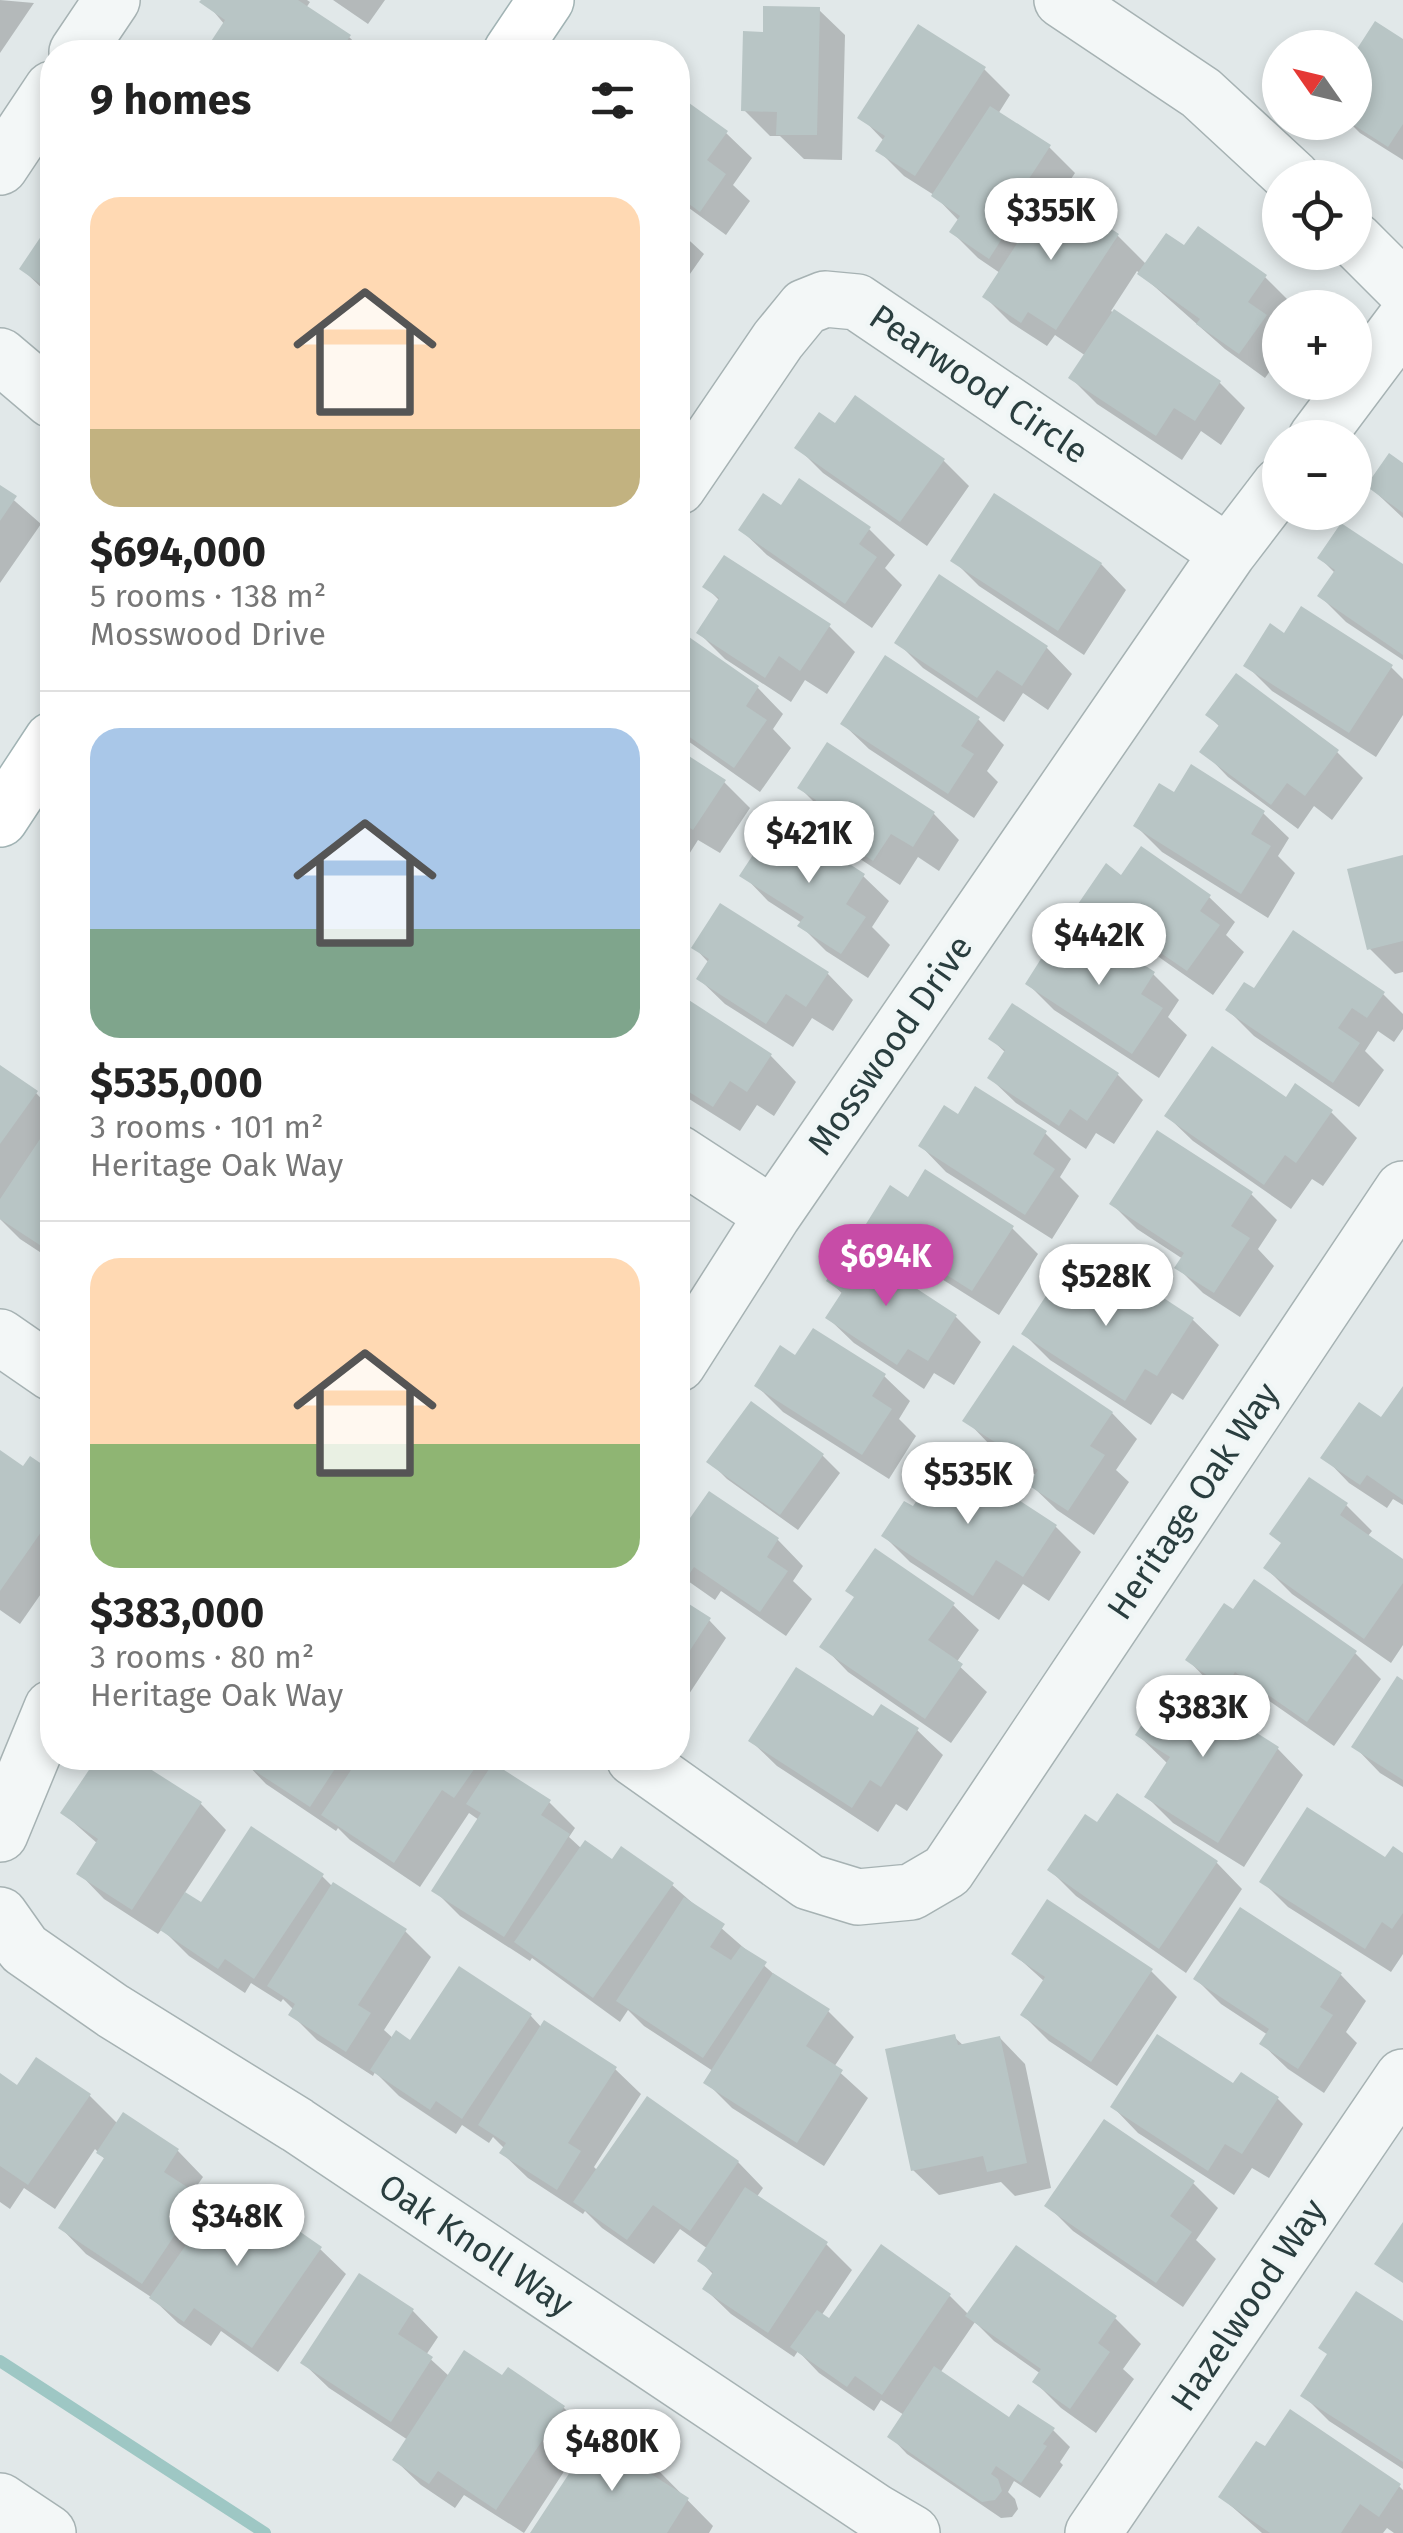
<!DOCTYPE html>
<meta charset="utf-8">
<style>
body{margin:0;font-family:"Fira Sans",sans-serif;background:#f2f2f2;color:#222;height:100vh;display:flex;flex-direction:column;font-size:38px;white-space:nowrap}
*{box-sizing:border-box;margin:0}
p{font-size:32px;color:#767676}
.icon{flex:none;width:55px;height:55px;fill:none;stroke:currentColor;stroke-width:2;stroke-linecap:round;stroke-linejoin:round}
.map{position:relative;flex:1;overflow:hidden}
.drawer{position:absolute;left:40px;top:40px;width:650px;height:1730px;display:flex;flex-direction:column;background:#fff;border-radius:40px;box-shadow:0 5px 15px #0003}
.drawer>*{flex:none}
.needle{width:65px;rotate:304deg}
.tools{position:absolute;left:1262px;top:30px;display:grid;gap:20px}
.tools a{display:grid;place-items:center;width:110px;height:110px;border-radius:50%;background:#fff;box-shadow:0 5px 15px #0003;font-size:50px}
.price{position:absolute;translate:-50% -85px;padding:0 22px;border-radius:35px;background:#fff;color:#222;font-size:32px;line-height:65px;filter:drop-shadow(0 2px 5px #0008)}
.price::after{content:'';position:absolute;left:50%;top:60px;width:30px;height:22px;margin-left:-15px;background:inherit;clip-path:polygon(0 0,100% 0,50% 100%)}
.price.selected{background:#c74ca7;color:#fff}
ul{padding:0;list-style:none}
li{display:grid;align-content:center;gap:20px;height:530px;padding:0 50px}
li+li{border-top:2px solid #e0e0e0}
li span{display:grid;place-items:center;height:310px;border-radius:30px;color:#555}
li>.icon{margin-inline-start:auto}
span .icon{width:180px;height:180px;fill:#fffc;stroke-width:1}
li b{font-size:42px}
h2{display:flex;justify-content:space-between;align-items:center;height:120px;padding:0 50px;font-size:42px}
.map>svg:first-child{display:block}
</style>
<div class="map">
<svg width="1403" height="2533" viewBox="0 0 1403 2533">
<rect width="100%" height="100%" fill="#e1e8e9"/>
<path fill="#0003" d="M0 0 34 3 0 53Z
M204 0H307L310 2 306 8 349 37 365 52H207L225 25Z
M333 0H385L368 24Z
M819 10 845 35 842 160 804 159 780 136H770L744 110Z
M1403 42V160L1360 133 1349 122H1355V57Z
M984 69 1010 95 998 114 1049 147 1075 173 1059 197 1118 236 1147 265 1185 249 1265 277 1291 303 1288 308H1280V318L1274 326 1280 332V357L1265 378 1225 349 1137 271 1111 311 1220 383 1245 408 1221 445 1201 431 1182 460 1097 404 1071 378 1086 356 1055 335 1047 346 1010 322 985 297 1000 273 978 258 952 232 959 221 934 195 904 176 878 150 884 141 861 117Z
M678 98 726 133 752 158 733 185 750 201 726 235 678 200Z
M52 225V298L22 269Z
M678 230 704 254 678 291Z
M836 427 943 460 969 486 927 546 823 473 797 447Z
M1403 466V518L1369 486Z
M0 488 41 524 0 583Z
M869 529 895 555 885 568 902 585 872 628 767 555 741 530Z
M1320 558 1403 567V660L1346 622 1320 596 1335 573Z
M953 560 1101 564 1126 590 1084 655 979 586Z
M940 578 1047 648 1072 674 1048 710 1023 693 1004 722 923 668 897 642Z
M706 587 829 626 855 652 827 694 805 680 791 702 725 659 699 633 720 601Z
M689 640 758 688 783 714 773 729 791 748 760 792 678 734V657Z
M1246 665 1391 667 1403 679V715L1376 757 1272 691Z
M1208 715 1337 752 1363 778 1332 820 1314 806 1298 829 1228 777 1203 751 1220 727Z
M978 719 1004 745 987 771 998 782 974 818 869 749 843 724Z
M827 745 934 814 959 840 939 871 918 857 900 885 834 842 809 816 816 804 800 788Z
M678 752 724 782 750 808 720 853 698 840 686 859 678 853Z
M1174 796 1263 813 1289 838 1278 856 1295 873 1268 918 1162 852 1136 826Z
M788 849 863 876 889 901 872 927 890 945 868 978 826 951 801 926 802 923 768 901 743 875Z
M1403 858V972L1395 974 1369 948Z
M1122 878 1209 897 1235 922 1226 935 1244 952 1213 995 1156 955 1152 961 1107 930 1081 904Z
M678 899 686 907 678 919Z
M720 906 828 974 853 1000 833 1031 812 1018 793 1047 725 1004 699 979 709 963 694 947Z
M1294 933 1383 994 1403 1014V1029L1394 1042 1378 1031 1365 1051 1384 1070 1359 1107 1254 1036 1228 1010 1254 991Z
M1153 974 1179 1000 1168 1017 1187 1035 1159 1078 1054 1010 1028 984Z
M678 996 771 1056 796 1082 774 1116 757 1105 740 1131 678 1092Z
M991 1039 1117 1074 1143 1100 1114 1144 1096 1133 1086 1149 1016 1103 990 1078 1006 1053Z
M0 1068 36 1093 52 1110V1260L20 1239 0 1219Z
M1286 1100 1331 1112 1357 1138 1323 1186 1312 1179 1291 1209 1193 1141 1167 1116Z
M958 1117 1045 1133 1071 1159 1060 1177 1079 1196 1052 1239 946 1172 921 1146Z
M1251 1194 1277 1220 1258 1249 1274 1266 1240 1317 1203 1293 1177 1267 1183 1259 1137 1229 1112 1204Z
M908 1200 1012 1228 1038 1254 999 1315 894 1249 869 1223Z
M829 1281 956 1317 981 1342 954 1385 934 1373 924 1389 854 1343 828 1318 843 1294Z
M1193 1320 1219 1345 1183 1400 1172 1393 1151 1425 1050 1360 1024 1334Z
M796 1358 884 1376 910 1401 899 1419 916 1436 889 1479 783 1412 757 1386Z
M1403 1390V1505L1393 1499 1387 1508 1349 1483 1324 1457 1382 1421Z
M752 1404 823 1456 840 1473 798 1530 727 1479 710 1462Z
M1112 1413 1137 1439 1116 1470 1129 1482 1094 1535 1057 1510 1031 1485 1037 1476 991 1446 966 1420Z
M0 1453 23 1470 31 1459 52 1474V1578L20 1624 0 1610Z
M710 1494 778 1540 803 1566 793 1581 812 1599 786 1636 721 1591 715 1600 678 1574V1513L690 1522Z
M1346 1505 1372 1531 1367 1537 1403 1562V1645L1391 1663 1292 1594 1266 1568Z
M914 1510 1055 1526 1081 1552 1049 1601 1023 1584 999 1620 910 1562 884 1536Z
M678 1600 709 1620 726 1638 687 1697 678 1690Z
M953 1605 979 1630 956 1663 987 1692 951 1743 848 1672 823 1646Z
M1355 1653 1381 1679 1334 1746 1262 1696 1251 1711 1213 1686 1188 1660Z
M1172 1682 1278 1749 1303 1775 1244 1867 1173 1823 1147 1797 1168 1764 1138 1735Z
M1403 1683V1787L1380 1773 1355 1747Z
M874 1720 917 1730 943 1755 907 1811 896 1804 878 1832 777 1766 751 1741Z
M100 1758H129L201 1804 226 1830 184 1894 201 1905 322 1876 333 1887 405 1931 431 1957 384 2030 394 2039 411 2043 460 1970 531 2016 542 2028 615 2069 641 2094 594 2167 598 2171 738 2162 763 2188 756 2198 826 2244 852 2270 821 2316 830 2322 950 2296 969 2315 1115 2318 1141 2344 1123 2369 1134 2379 1096 2433 1061 2408 1035 2382 1041 2374 994 2341 975 2322 940 2373 1009 2420 1053 2430 1070 2447 1060 2462 1063 2465 1040 2498 1014 2481 1008 2492 1015 2499 1018 2509 1012 2517 1001 2518 907 2454 890 2436 904 2415 881 2400 874 2411 819 2373 798 2351 794 2357 731 2314 705 2289 714 2275 700 2261 708 2249 680 2229 654 2264 602 2228 585 2211 583 2214 528 2178 502 2153 505 2149 493 2137 489 2143 462 2125 456 2134 399 2096 375 2072 373 2076 317 2040 292 2015 294 2010 283 1999 281 2002 251 1983 245 1993 189 1956 162 1929 158 1934 104 1899 79 1873 98 1844 63 1813Z
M241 1758H482L493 1768 549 1802 575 1828 569 1837 582 1849 672 1885 784 1983 828 2011 854 2037 834 2067 868 2098 824 2166 732 2108 706 2082 713 2071 644 2026 628 2010 620 2022 532 1958 530 1961 460 1916 434 1890 479 1820 469 1813 420 1887 350 1840 338 1828 336 1831 266 1784Z
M1117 1796 1217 1863 1242 1889 1186 1973 1076 1896 1050 1870 1098 1825Z
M1403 1855V1954L1391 1972 1288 1907 1262 1881Z
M1014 1954 1151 1971 1177 1997 1117 2086 1049 2041 1023 2015 1045 1982Z
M1341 1975 1366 2001 1346 2032 1357 2043 1324 2093 1288 2069 1262 2044 1268 2035 1221 2004 1196 1979Z
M954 2037 964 2046 1000 2038 1025 2064 1051 2188 1015 2196 1001 2182 939 2195 913 2170Z
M0 2076 18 2089 89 2095 118 2124 178 2151 203 2177 192 2193 212 2211 261 2219 320 2249 346 2274 278 2372 221 2331 211 2346 178 2323 151 2297 86 2254 61 2228 106 2160 95 2149 55 2209 24 2188 10 2209 0 2202Z
M1234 2086 1278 2099 1303 2124 1269 2178 1252 2168 1234 2195 1138 2133 1113 2107Z
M1193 2183 1218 2208 1196 2240 1216 2259 1183 2307 1073 2231 1047 2205Z
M359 2276 413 2311 438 2337 426 2355 449 2376 503 2379 564 2408 589 2433 524 2533 464 2495 455 2508 421 2485 395 2460 408 2440 329 2388 303 2363Z
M1403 2324V2469L1329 2421 1303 2395 1329 2355Z
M655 2467 713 2526 709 2533H533Z
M1399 2486 1403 2490V2533H1394L1387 2528 1383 2533H1262L1221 2497Z"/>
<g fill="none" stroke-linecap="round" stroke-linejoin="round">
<path stroke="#9ec7c4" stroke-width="12" d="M0 2361 265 2533"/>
</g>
<path fill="#b8c5c5" d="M201 0H298L351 35 339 52H204L225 20 199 2Z
M763 6 820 7 817 135H776L777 112 741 111 743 31 763 32Z
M1375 21 1403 39V124L1388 147 1349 122H1355V52Z
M918 24 986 67 915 176 875 151 885 136 857 118Z
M678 95 728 131 707 160 726 174 700 212 678 196Z
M990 106 1051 145 1023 188 1031 193 989 259 949 232 960 216 931 196Z
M1052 190 1119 234 1056 330 1028 312 1021 323 982 297Z
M52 220V292L19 269Z
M1198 226 1267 275 1248 302 1267 315 1239 354 1196 324 1200 319 1137 274 1166 233 1184 245Z
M1114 309 1221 381 1195 421 1174 408 1156 436 1068 378Z
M855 395 945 459 900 522 794 448 819 412 835 423Z
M1389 453 1403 463V513L1366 486Z
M799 478 871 527 859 544 877 557 845 604 738 530 763 493 781 505Z
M0 485 17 496 0 521Z
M994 493 1102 563 1058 631 950 561Z
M1341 523 1403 564V655L1317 596 1335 570 1317 558Z
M724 555 831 624 800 671 779 656 765 678 696 633 719 598 702 587Z
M939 574 1048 646 1022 686 997 670 977 698 894 643Z
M1301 606 1393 665 1349 733 1243 666 1270 623 1284 633Z
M689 637 759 686 746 706 767 720 734 768 678 729V653Z
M885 655 980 717 961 746 974 754 948 794 840 724Z
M1236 673 1339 750 1305 796 1287 783 1271 805 1199 752 1219 725 1205 715Z
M827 742 935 812 913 847 891 834 873 861 806 817 816 800 797 788Z
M678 749 726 780 693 830 678 820Z
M1191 764 1265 811 1251 834 1271 846 1241 894 1133 826 1159 783 1174 792Z
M797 830 865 874 846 904 866 917 841 954 797 926 804 917 739 876 768 832 787 845Z
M1141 846 1211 895 1200 911 1220 925 1187 971 1129 931 1125 937 1078 904 1106 863 1121 875Z
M1403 855V941L1367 950 1347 869Z
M720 903 829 972 806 1007 786 994 766 1024 696 979 709 959 691 948Z
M1083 926 1155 972 1141 994 1163 1008 1132 1054 1025 984 1051 943 1066 952Z
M1293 930 1385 992 1367 1018 1352 1008 1338 1028 1360 1043 1333 1083 1225 1010 1244 982 1254 988Z
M678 993 772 1054 747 1092 730 1081 713 1107 678 1085Z
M1012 1003 1119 1073 1087 1121 1070 1109 1059 1126 987 1078 1005 1050 988 1039Z
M1212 1046 1286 1097 1295 1083 1333 1110 1296 1163 1285 1155 1264 1185 1164 1116Z
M0 1065 38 1091 0 1144Z
M975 1086 1047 1131 1033 1154 1055 1169 1025 1215 918 1146 944 1105 958 1114Z
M50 1124 52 1125V1253L0 1219V1199Z
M1157 1130 1253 1192 1231 1226 1250 1238 1214 1293 1174 1268 1184 1253 1109 1204Z
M925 1169 1014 1226 972 1291 866 1224 890 1185 908 1197Z
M850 1245 957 1315 928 1361 908 1349 897 1365 825 1318 842 1292 826 1281Z
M1072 1256 1148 1305 1156 1293 1194 1318 1157 1376 1145 1369 1125 1401 1021 1334Z
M813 1328 886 1374 872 1396 892 1409 862 1455 754 1386 780 1345 795 1355Z
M1013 1345 1113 1412 1090 1446 1105 1455 1068 1511 1028 1485 1038 1470 962 1421Z
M1403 1386V1500L1367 1475 1360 1485 1320 1458 1359 1402 1381 1417Z
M751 1401 824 1454 780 1515 706 1462Z
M0 1450 23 1466 30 1456 52 1471V1529L46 1525 0 1591Z
M948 1454 1057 1525 1023 1577 996 1560 973 1596 881 1536 904 1501 913 1506Z
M1309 1477 1348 1503 1340 1515 1403 1559V1583L1364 1639 1263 1568 1281 1543 1269 1534Z
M709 1491 779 1538 767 1557 788 1571 760 1612 694 1567 688 1576 678 1568V1510L690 1518Z
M875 1548 955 1603 928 1640 963 1664 925 1719 819 1647 854 1597 845 1591Z
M1254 1579 1357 1651 1307 1722 1235 1672 1225 1688 1185 1660 1224 1603 1233 1609Z
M678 1597 711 1618 678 1669Z
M796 1667 873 1716 881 1704 919 1728 881 1787 870 1780 852 1808 748 1741Z
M1397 1676 1403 1680V1780L1351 1747Z
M1171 1679 1279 1747 1218 1843 1144 1797 1170 1757 1135 1735Z
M97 1758H133L202 1802 132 1910 76 1874 98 1839 60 1813Z
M235 1758H342L310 1807Z
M359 1758H482L454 1798 442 1790 394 1863 321 1815Z
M493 1763 551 1800 541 1815 570 1834 504 1937 431 1891 481 1813 466 1804Z
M1117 1793 1218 1861 1159 1949 1047 1870 1085 1814 1097 1822Z
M1307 1807 1385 1857 1393 1846 1403 1853V1913L1392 1929 1382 1922 1365 1949 1259 1882Z
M251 1826 324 1874 254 1979 225 1959 218 1969 160 1930 185 1892 201 1902Z
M585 1840 612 1859 621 1846 674 1883 593 1998 514 1942Z
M333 1882 407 1929 358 2005 371 2013 346 2052 288 2015 295 2004 267 1986Z
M684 1897 725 1924 710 1947 731 1960 741 1946 767 1962 703 2058 616 2001Z
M1047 1899 1153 1969 1091 2062 1020 2015 1045 1977 1011 1954Z
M1240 1907 1342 1973 1320 2007 1333 2015 1298 2069 1259 2044 1269 2029 1193 1979Z
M459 1966 532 2014 462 2119 436 2101 430 2110 370 2070 396 2030 410 2040Z
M773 1973 830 2009 806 2046 843 2070 797 2143 703 2083Z
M544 2020 617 2067 568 2143 581 2151 557 2190 499 2153 506 2143 478 2125Z
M955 2034 958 2045 1000 2036 1027 2163 987 2172 983 2156 911 2171 885 2049Z
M1157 2034 1233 2083 1241 2072 1279 2097 1242 2154 1225 2144 1208 2171 1110 2107Z
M36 2057 91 2094 28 2185 0 2166V2073L17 2085Z
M647 2096 739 2161 690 2231 653 2205 627 2240 573 2202Z
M123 2112 179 2149 164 2172 201 2196 142 2284 58 2228 104 2158 96 2153Z
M1104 2119 1195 2181 1170 2216 1192 2232 1156 2283 1044 2206Z
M745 2187 828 2242 768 2333 702 2289 713 2272 697 2261Z
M224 2190 260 2216 266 2208 322 2247 252 2348 194 2308 184 2322 149 2298Z
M1403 2222V2283L1374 2264Z
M881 2244 951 2294 882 2395 855 2376 847 2387 790 2347 817 2310 829 2318Z
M1016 2245 1117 2316 1098 2343 1110 2352 1070 2409 1032 2382 1041 2369 965 2316Z
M359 2273 414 2309 398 2334 433 2357 391 2422 300 2363Z
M1356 2291 1403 2321V2462L1300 2396 1327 2354 1318 2348Z
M464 2350 502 2375 508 2367 565 2406 496 2510 438 2471 429 2484 392 2460Z
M934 2366 1009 2417 1018 2404 1055 2428 1043 2444 1047 2446 1021 2483 996 2466 991 2474 998 2479 1002 2491 995 2500 982 2502 887 2437Z
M1290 2409 1401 2484 1379 2517 1360 2504 1341 2533H1270L1218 2497 1256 2441 1265 2446Z
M599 2428 657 2465 651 2474 689 2498 667 2533H530Z"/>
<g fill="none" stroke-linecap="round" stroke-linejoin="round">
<g stroke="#a6b2b3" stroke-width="58">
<path id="minor" d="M1062 0 1201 93 1293 178
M77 52 112 0
M0 167 52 89
M1355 240 1403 288
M0 356 52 400
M1316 438 1403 322
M678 487 778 340 805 307 825 299 857 302 1228 553
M678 1153 773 1215
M0 1337 52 1373
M678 1364 773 1215 1228 553 1280 485
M634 1758 809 1882 858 1897 911 1892 947 1871 1403 1189
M0 1834 52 1708
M0 1915 24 1949 113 2011 297 2125 876 2512 912 2533
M0 2501 48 2533
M1093 2533 1403 2077"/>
</g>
<g stroke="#a1b3b4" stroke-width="58">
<path id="major" d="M511 52 546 0
M0 819 52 740"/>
</g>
<use href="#minor" stroke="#f3f7f7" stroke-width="55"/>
<use href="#major" stroke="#fff" stroke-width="55"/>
</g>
<g text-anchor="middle" stroke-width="9" stroke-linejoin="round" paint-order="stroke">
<g font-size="35" fill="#2a3e3f" stroke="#f0f6f6">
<text transform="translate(979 384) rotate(34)" y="12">Pearwood Circle</text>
<text transform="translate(890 1045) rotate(-55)" y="12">Mosswood Drive</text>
<text transform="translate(1193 1501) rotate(-56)" y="12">Heritage Oak Way</text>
<text transform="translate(476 2245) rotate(34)" y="12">Oak Knoll Way</text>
<text transform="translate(1248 2305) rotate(-56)" y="12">Hazelwood Way</text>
</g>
</g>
</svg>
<div class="tools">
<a><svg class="needle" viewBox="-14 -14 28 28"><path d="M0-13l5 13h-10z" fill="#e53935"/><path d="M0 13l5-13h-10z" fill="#767676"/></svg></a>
<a><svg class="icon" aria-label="locate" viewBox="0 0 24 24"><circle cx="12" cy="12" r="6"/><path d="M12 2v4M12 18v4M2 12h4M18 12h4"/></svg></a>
<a>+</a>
<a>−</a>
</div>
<b class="price" style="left:1051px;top:263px">$355K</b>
<b class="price" style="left:809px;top:886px">$421K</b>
<b class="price" style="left:1099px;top:988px">$442K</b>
<b class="price selected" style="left:886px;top:1309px">$694K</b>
<b class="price" style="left:1106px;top:1329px">$528K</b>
<b class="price" style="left:968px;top:1527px">$535K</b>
<b class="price" style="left:1203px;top:1760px">$383K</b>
<b class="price" style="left:237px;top:2269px">$348K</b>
<b class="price" style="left:612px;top:2494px">$480K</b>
<section class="drawer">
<h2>9 homes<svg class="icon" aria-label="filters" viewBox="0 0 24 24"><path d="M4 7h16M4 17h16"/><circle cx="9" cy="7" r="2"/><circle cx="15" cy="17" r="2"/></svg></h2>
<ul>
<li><span style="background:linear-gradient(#ffd9b3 75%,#c2b280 0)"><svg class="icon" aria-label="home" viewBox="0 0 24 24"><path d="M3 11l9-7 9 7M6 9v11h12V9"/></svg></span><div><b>$694,000</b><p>5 rooms · 138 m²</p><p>Mosswood Drive</p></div></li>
<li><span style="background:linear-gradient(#a9c7e8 65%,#7fa58c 0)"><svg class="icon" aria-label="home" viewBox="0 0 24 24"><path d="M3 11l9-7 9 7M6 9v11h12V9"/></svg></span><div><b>$535,000</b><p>3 rooms · 101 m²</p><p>Heritage Oak Way</p></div></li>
<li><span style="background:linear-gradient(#ffd9b3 60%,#8fb573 0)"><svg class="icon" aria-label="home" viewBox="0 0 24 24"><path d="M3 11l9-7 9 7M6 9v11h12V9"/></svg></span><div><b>$383,000</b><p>3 rooms · 80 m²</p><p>Heritage Oak Way</p></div></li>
</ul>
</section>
</div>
